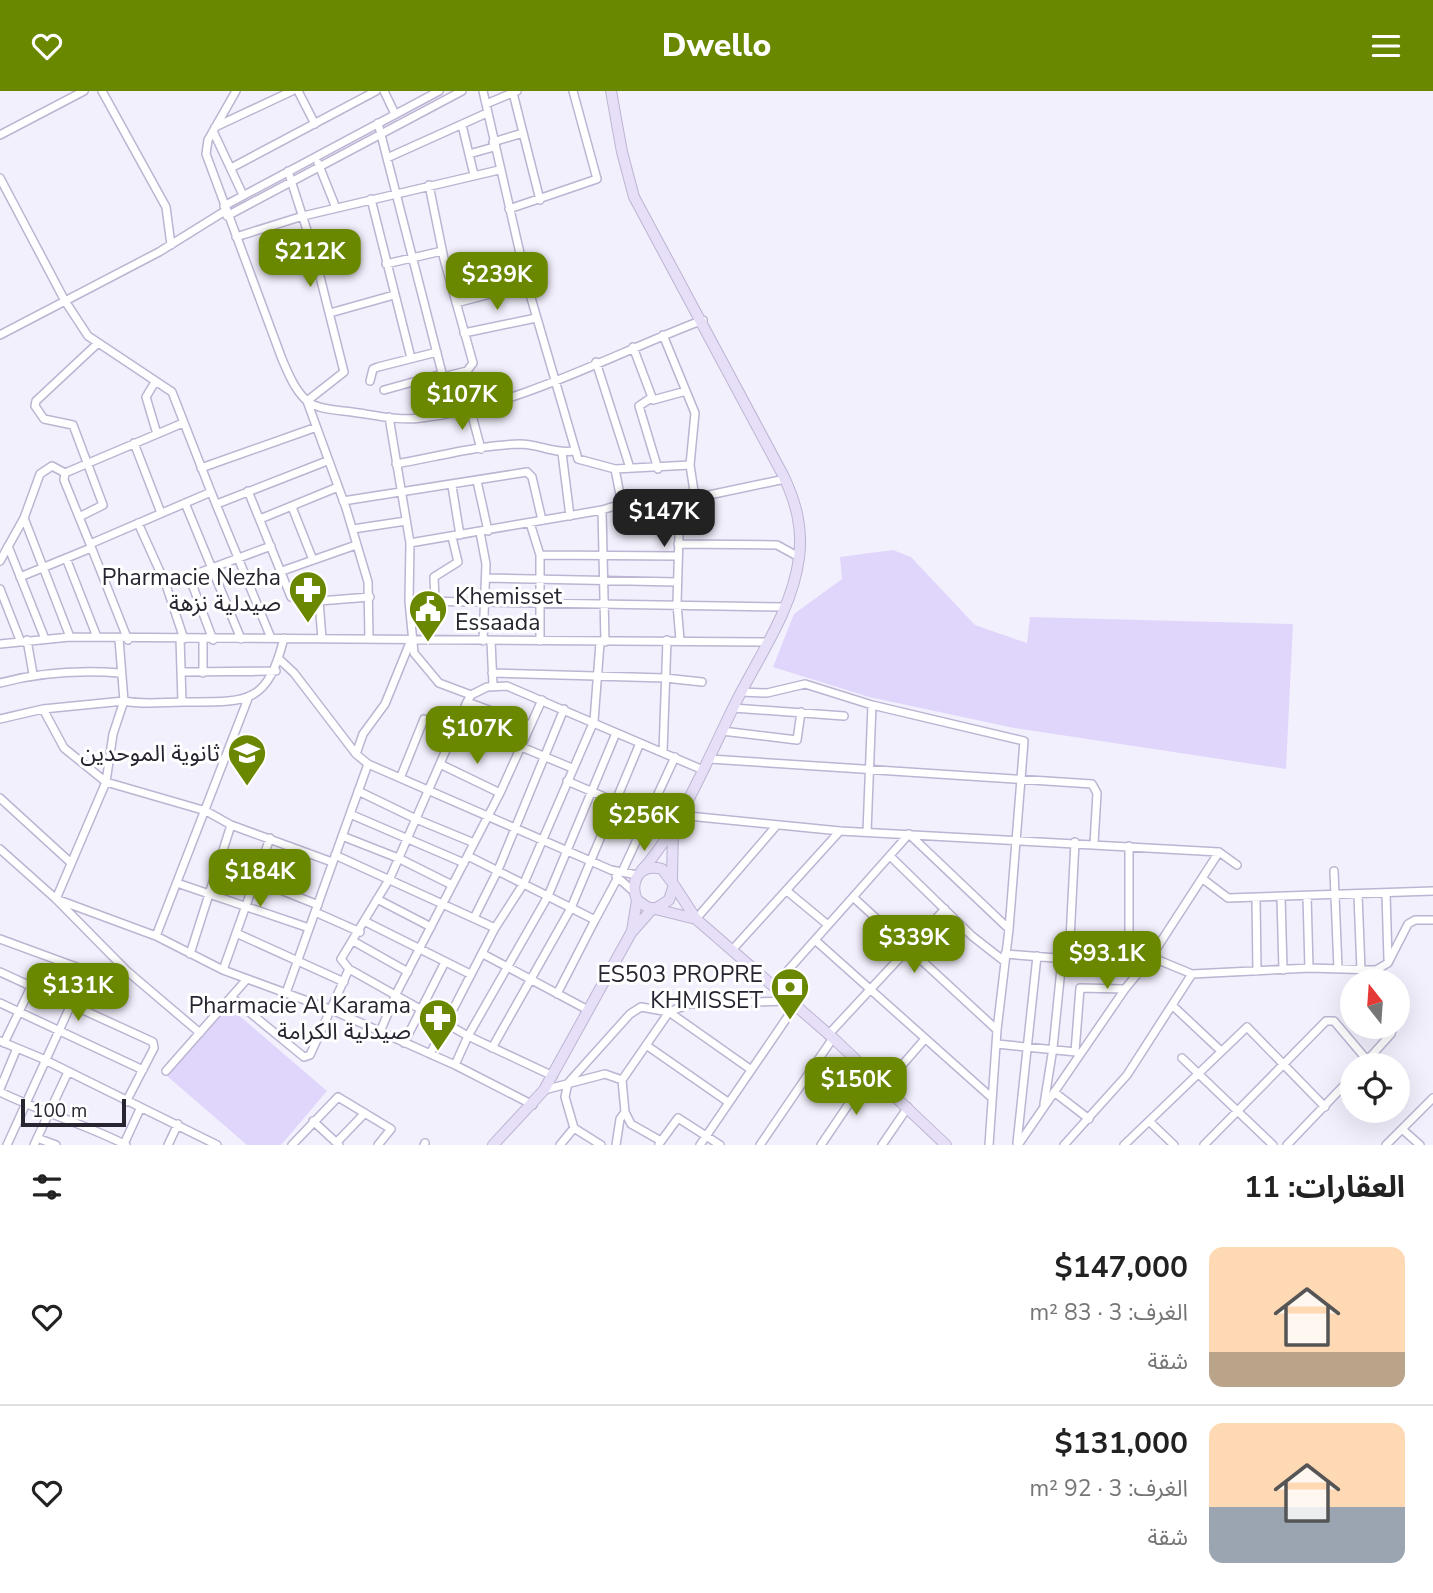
<!DOCTYPE html>
<html lang="ar">
<meta charset="utf-8">
<style>
body{margin:0;font-family:"Nunito Sans","Noto Sans Arabic",sans-serif;background:#f2f2f2;color:#222;direction:rtl;height:100vh;display:flex;flex-direction:column;font-size:26px;white-space:nowrap}
*{box-sizing:border-box;margin:0}
p{font-size:23px;color:#767676}
.icon{flex:none;width:38px;height:38px;fill:none;stroke:currentColor;stroke-width:2;stroke-linecap:round;stroke-linejoin:round}
.map{position:relative;height:1054px;overflow:hidden;direction:ltr}
.panel{display:flex;flex-direction:column;background:#fff;flex:1}
.panel>*{flex:none}
.needle{width:46px;rotate:343deg}
.fabs{position:absolute;left:1340px;top:878px;display:grid;gap:14px}
.fabs a{display:grid;place-items:center;width:70px;height:70px;border-radius:50%;background:#fff;box-shadow:0 7px 28px #0002;font-size:35px}
.scale{position:absolute;left:21px;bottom:18px;width:105px;box-sizing:border-box;padding-left:7px;border:4px solid #282430;border-top:0;font-size:19px;line-height:24px;white-space:nowrap;color:#282430;-webkit-text-stroke:5px #fff;paint-order:stroke}
.price{position:absolute;translate:-50% -60px;padding:0 16px;border-radius:14px;background:#6a8700;color:#fff;font-size:23px;line-height:46px;filter:drop-shadow(0 2px 4px #0008)}
.price::after{content:'';position:absolute;left:50%;top:42px;width:21px;height:16px;margin-left:-10px;background:inherit;clip-path:polygon(0 0,100% 0,50% 100%)}
.price.on{background:#222;color:#fff}
ul{padding:0;list-style:none}
li{display:flex;align-items:center;gap:21px;height:175px;padding:0 28px}
li+li{border-top:2px solid #e0e0e0}
li span{display:grid;place-items:center;flex:none;width:196px;height:140px;border-radius:14px;color:#555}
li>.icon{margin-inline-start:auto}
span .icon{width:84px;height:84px;fill:#fffc;stroke-width:1}
li b{font-size:30px}
h2{display:flex;justify-content:space-between;align-items:center;height:84px;padding:0 28px;font-size:30px}
header{display:flex;justify-content:space-between;align-items:center;height:91px;padding:0 28px;background:#6a8700;color:#fff;font-size:32px;font-weight:800}
.map>svg:first-child{display:block}
</style>
<header><svg class="icon" aria-label="menu" viewBox="0 0 24 24"><path d="M4 6h16M4 12h16M4 18h16"/></svg>Dwello<svg class="icon" aria-label="heart" viewBox="0 0 24 24"><path d="M12 20l-8-8c-3-5 5-10 8-4 3-6 11-1 8 4z"/></svg></header>
<div class="map">
<svg width="1433" height="1054" viewBox="0 0 1433 1054">
<rect width="100%" height="100%" fill="#f3f0fd"/>
<path fill="#e0d6fc" d="M893 459 911 466 975 534 1027 552 1030 526 1293 533 1286 678 1014 637 869 606 773 576 794 523 842 488 840 466Z
M227 914 327 1000 281 1054H247L167 985Z"/>
<g fill="none" stroke-linecap="round" stroke-linejoin="round">
<g stroke="#bcb4d2" stroke-width="10">
<path id="street" d="M102 0 166 116 171 154
M236 0 208 49 206 63 282 268C288 282 295 299 306 309 317 319 338 319 352 321 374 324 399 330 421 327 517 316 613 263 703 229
M298 0 315 33
M384 0 395 23
M483 0 527 193 578 368 615 378 690 374 695 322 663 244
M513 2 540 109
M486 13 517 0
M378 32 452 321
M462 34 474 84
M215 36 292 0
M213 40 243 104
M0 44 84 0
M493 51 523 42
M469 63 494 56
M387 67 487 22
M318 72 336 117
M231 77 376 0
M288 80 313 158 344 281 307 310 346 417 368 491 369 548
M0 87 65 210 88 245 172 301 211 401
M429 94 444 168 473 272 467 280 443 286
M371 108 411 267
M224 115 439 0
M509 118 597 88 573 0
M227 125 462 0
M236 146 303 125 499 79
M386 173 442 160
M456 212 527 193
M330 222 394 204
M464 242 536 227
M0 244 159 161 225 120
M633 256 653 309 686 300
M596 271 630 377
M370 290 373 278 378 276 437 261
M155 291 146 306 157 343
M384 299 442 283
M651 307 639 315 658 378
M470 317 481 358
M389 326 410 452 409 510 414 562 439 592 471 604
M134 352 161 422
M562 362 570 425
M396 373C436 366 479 354 520 353 539 353 554 363 573 360
M201 377 314 337
M615 378 622 414
M477 390 488 440
M452 395 460 444
M248 400 291 506 319 510 370 506
M695 407 785 388
M343 410 527 381 532 386 542 429
M680 410 695 407 690 374
M185 412 241 548
M217 413 327 370
M292 416 313 469
M602 419 618 414 680 410 677 513 680 549
M79 426 103 414 73 334 44 328 35 315 36 310 97 253
M24 427 70 546
M260 428 338 396
M138 432 166 494 184 548
M530 432 540 464V550
M353 438 406 430
M480 441 486 473 483 550
M410 452 602 419 605 551
M90 453 64 389 65 382 183 332
M678 453 777 454 799 466
M8 455 45 548
M540 464 678 465
M66 467 97 546
M0 470 24 427 40 383 52 375 65 382
M282 480 356 454
M189 485 213 549
M20 486 91 457
M486 487 677 491
M166 494 271 455
M0 498 20 549
M319 510 322 548
M409 510 785 516
M435 510 434 486 458 471 452 446
M180 547 182 611
M119 548 124 610C143 614 165 611 184 611 248 611 267 614 284 547
M27 549 33 583
M128 549 90 453 211 401 271 547
M491 550 493 594
M0 553 70 546 767 551
M279 568 294 582 356 663 368 673 611 779 637 784
M181 581 276 580
M203 582V548
M492 582 665 587 702 591
M0 592C41 581 78 579 120 582
M741 601 767 602 805 593 872 614 1024 650 1009 838 997 939 989 1054
M467 611 530 634
M733 617 844 625
M43 618 64 657 106 691 56 808 156 845 223 879 332 919 455 974 533 1014
M0 628 43 618 124 610 113 643 106 691 206 720 231 734 332 771
M459 630 572 677
M722 640 797 649 801 621
M663 661 667 549
M356 663 363 643 385 613 411 549
M710 668 1092 693 1097 702 1094 753
M442 674 500 702
M401 685 424 628 455 638
M567 690 614 710
M358 700 416 728 474 752
M0 707 70 771
M350 723 464 772
M678 724 840 740 1219 761 1237 774
M867 741 872 614
M342 745 398 767 452 794
M0 758 56 808 127 880 200 942
M335 764 495 837
M468 765 595 829 557 903
M890 765 972 845 1004 870
M1334 780 1338 878
M622 781 675 666
M616 785 633 800
M1203 788 1228 807 1433 800
M256 789 318 814
M177 792 309 837
M787 800 828 834
M1386 803 1388 868
M1358 804 1361 879
M1307 805 1309 877
M853 806 997 939
M1281 806 1283 879
M1256 807 1257 880
M377 808 431 836
M315 821 360 841
M474 827 498 779 564 618
M696 828 777 734
M595 829 617 788
M366 831 470 883
M236 842 344 891
M156 845 249 605
M0 848 79 877 84 885 7 1054
M815 849 992 1007
M353 850 408 881
M733 858 840 740
M190 863 231 734
M483 863 588 919
M1005 863 1144 874
M1151 866 1192 883 1309 877 1376 879 1388 872 1408 833 1415 829H1433
M1069 868 1075 751
M1129 872V755
M349 878 468 945 553 985
M223 879 270 747
M1376 879 1380 891
M0 881 153 951 154 957 126 1011
M774 895 909 743 1009 838
M286 902 368 673
M231 906 304 966 310 964 349 878 341 868 390 787 467 611 471 604 487 596 507 595 703 679
M0 912 143 979
M1173 915 1221 960
M380 941 396 903 500 702 542 609
M828 944 945 818
M0 950 41 967 217 1054
M4 952 32 894
M404 952 445 871
M997 953 1076 961
M646 954 728 1011
M492 957 571 817 640 652
M1075 961 1080 897 1125 898
M430 963 495 837 524 792 594 630 600 552
M1182 967 1273 1054
M455 974 468 945 548 805 616 642
M1362 975 1391 943 1393 936
M166 980 247 888
M884 995 924 949
M0 998 17 957
M544 999 605 983 622 989
M0 1001C41 1021 85 1033 126 1054
M1054 1001 1089 1028
M1044 1013 1053 957 1062 868
M313 1030 339 1054
M1149 1030 1174 1054
M1402 1038 1420 1054
M37 1047 56 1054
M661 1050 631 1033 625 1021 622 989 669 921 689 913 790 910
M337 1051 365 1022
M1017 1052 1037 865
M124 1053 140 1018
M659 1053 678 1027 720 1054
M34 1054 68 981
M168 1054 178 1033
M292 1054 338 1006 391 1038 378 1054
M424 1054 425 1052
M560 1054 574 1037
M601 1054 574 1037 565 1006 568 992 630 923 641 916 669 921 750 978
M616 1054 620 1028 625 1021
M700 1054 795 915
M760 1054 833 947
M821 1054 869 983
M882 1054 908 1016
M1018 1054 1125 898 1151 866 1219 761
M1064 1054 1127 984 1192 883
M1124 1054 1247 936 1325 1016
M1204 1054 1326 930H1334L1367 969
M1287 1054 1353 985
M1386 1054 1433 1007"/>
</g>
<g stroke="#bcb4d2" stroke-width="12">
<path id="secondary" d="M611 0 622 61 634 106 783 384C796 411 803 437 799 467 792 521 756 569 733 617 708 668 679 738 642 779
M672 788 673 735
M674 794 696 828 833 947 946 1054
M658 816 669 809 674 794 662 778C640 772 629 790 637 809L647 816 696 828
M632 840 637 809
M493 1054 544 999 631 842 653 817"/>
</g>
<use href="#street" stroke="#fff" stroke-width="7"/>
<use href="#secondary" stroke="#e6dff7" stroke-width="10"/>
</g>
<defs>
<g id="pharmacy-pin" transform="scale(2.0125)"><path d="M0 17L-7.5 6A9.5 9.5 0 1 1 7.5 6Z" fill="#6a8700" stroke="#fff"/><path d="M-2-6h4v4h4v4h-4v4h-4v-4h-4v-4h4Z" fill="#fff"/></g>
<g id="civic-pin" transform="scale(2.0125)"><path d="M0 17L-7.5 6A9.5 9.5 0 1 1 7.5 6Z" fill="#6a8700" stroke="#fff"/><path d="M-.6-6.5H3V-4.5H.6V-3L4-1V1h2V6H-6V1h2V-1L-.6-3ZM-1.2 2.5V6h2.4V2.5Z" fill="#fff"/></g>
<g id="school-pin" transform="scale(2.0125)"><path d="M0 17L-7.5 6A9.5 9.5 0 1 1 7.5 6Z" fill="#6a8700" stroke="#fff"/><path d="M0-5L7-2L0 1L-7-2ZM-4 1L0 2.5L4 1V4Q0 6-4 4Z" fill="#fff"/></g>
<g id="bank-pin" transform="scale(2.0125)"><path d="M0 17L-7.5 6A9.5 9.5 0 1 1 7.5 6Z" fill="#6a8700" stroke="#fff"/><path d="M-6-4H6V4H-6ZM0-2.3a2.3 2.3 0 1 0 0 4.6a2.3 2.3 0 1 0 0-4.6Z" fill="#fff"/></g>
</defs>
<g fill-rule="evenodd">
<use href="#pharmacy-pin" x="308" y="499"/>
<use href="#civic-pin" x="428" y="518"/>
<use href="#school-pin" x="247" y="662"/>
<use href="#bank-pin" x="790" y="896"/>
<use href="#pharmacy-pin" x="438" y="927"/>
</g>
<g text-anchor="middle" stroke-width="6" stroke-linejoin="round" paint-order="stroke">
<g font-size="23" fill="#282430" stroke="#fff" text-anchor="end">
<text x="281" y="494">Pharmacie Nezha<tspan x="281" dy="26">صيدلية نزهة</tspan></text>
<text x="455" y="513" text-anchor="start">Khemisset<tspan x="455" dy="26">Essaada</tspan></text>
<text x="220" y="670">ثانوية الموحدين</text>
<text x="763" y="891">ES503 PROPRE<tspan x="763" dy="26">KHMISSET</tspan></text>
<text x="411" y="922">Pharmacie Al Karama<tspan x="411" dy="26">صيدلية الكرامة</tspan></text>
</g>
</g>
</svg>
<div class="fabs">
<a><svg class="needle" viewBox="-14 -14 28 28"><path d="M0-13l5 13h-10z" fill="#e53935"/><path d="M0 13l5-13h-10z" fill="#767676"/></svg></a>
<a><svg class="icon" aria-label="locate" viewBox="0 0 24 24"><circle cx="12" cy="12" r="6"/><path d="M12 2v4M12 18v4M2 12h4M18 12h4"/></svg></a>
</div>
<div class="scale">100 m</div>
<b class="price" style="left:310px;top:198px">$212K</b>
<b class="price" style="left:497px;top:221px">$239K</b>
<b class="price" style="left:462px;top:341px">$107K</b>
<b class="price on" style="left:664px;top:458px">$147K</b>
<b class="price" style="left:477px;top:675px">$107K</b>
<b class="price" style="left:644px;top:762px">$256K</b>
<b class="price" style="left:260px;top:818px">$184K</b>
<b class="price" style="left:914px;top:884px">$339K</b>
<b class="price" style="left:1107px;top:900px">$93.1K</b>
<b class="price" style="left:78px;top:932px">$131K</b>
<b class="price" style="left:856px;top:1026px">$150K</b>
</div>
<section class="panel">
<h2>العقارات: 11<svg class="icon" aria-label="filters" viewBox="0 0 24 24"><path d="M4 7h16M4 17h16"/><circle cx="9" cy="7" r="2"/><circle cx="15" cy="17" r="2"/></svg></h2>
<ul>
<li><span style="background:linear-gradient(#ffd9b3 75%,#b9a48a 0)"><svg class="icon" aria-label="home" viewBox="0 0 24 24"><path d="M3 11l9-7 9 7M6 9v11h12V9"/></svg></span><div><b>$147,000</b><p>الغرف: 3 · 83 m²</p><p>شقة</p></div><svg class="icon" aria-label="heart" viewBox="0 0 24 24"><path d="M12 20l-8-8c-3-5 5-10 8-4 3-6 11-1 8 4z"/></svg></li>
<li><span style="background:linear-gradient(#ffd9b3 60%,#9aa5b1 0)"><svg class="icon" aria-label="home" viewBox="0 0 24 24"><path d="M3 11l9-7 9 7M6 9v11h12V9"/></svg></span><div><b>$131,000</b><p>الغرف: 3 · 92 m²</p><p>شقة</p></div><svg class="icon" aria-label="heart" viewBox="0 0 24 24"><path d="M12 20l-8-8c-3-5 5-10 8-4 3-6 11-1 8 4z"/></svg></li>
</ul>
</section>
